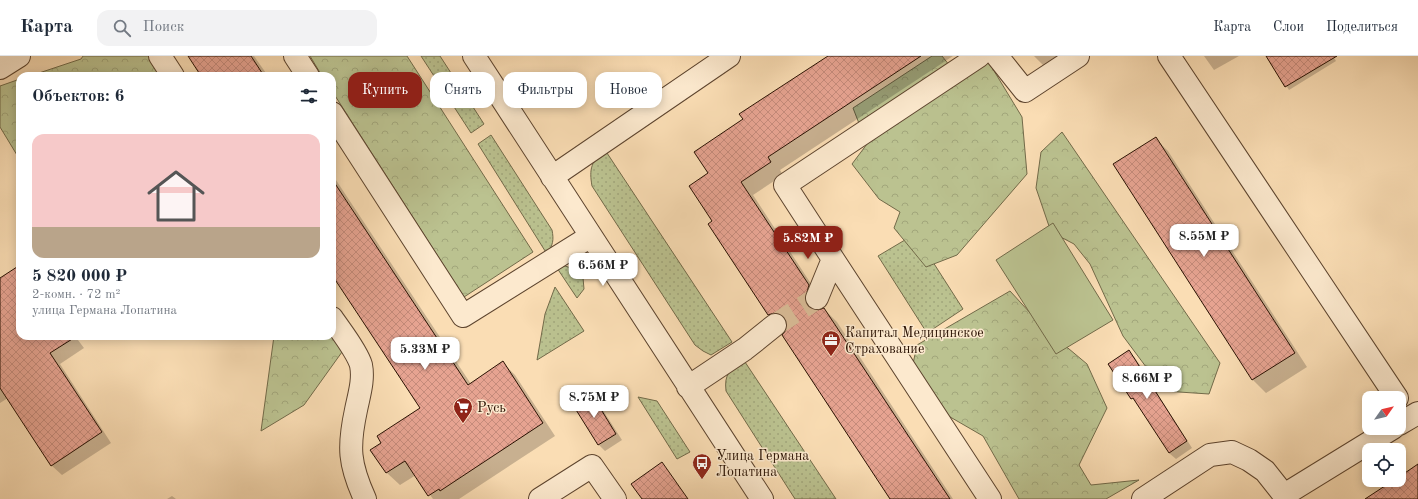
<!DOCTYPE html>
<html lang="ru">
<meta charset="utf-8">
<style>
body{margin:0;font-family:"Old Standard TT",serif;background:#f2f2f3;color:#1f2937;height:100vh;display:flex;flex-direction:column;font-size:15px;white-space:nowrap}
*{box-sizing:border-box;margin:0}
p{font-size:13px;color:#747a83}
.icon{flex:none;width:22px;height:22px;fill:none;stroke:currentColor;stroke-width:2;stroke-linecap:round;stroke-linejoin:round}
.map{position:relative;flex:1;overflow:hidden}
.panel{position:absolute;left:16px;top:16px;width:320px;height:268px;display:flex;flex-direction:column;background:#fff;border-radius:12px;box-shadow:0 2px 10px #0003}
.panel>*{flex:none}
.guide{position:absolute;left:348px;top:16px;width:380px;height:36px;display:flex;gap:8px}
.needle{width:26px;rotate:56deg}
.buttons{position:absolute;left:1362px;top:335px;display:grid;gap:8px}
.buttons a{display:grid;place-items:center;width:44px;height:44px;border-radius:8px;background:#fff;box-shadow:0 2px 10px #0003;font-size:20px}
.price{position:absolute;translate:-50% -34px;padding:0 9px;border-radius:8px;background:#fff;color:#222;font-size:13px;line-height:26px;filter:drop-shadow(0 1px 2px #0008)}
.price::after{content:'';position:absolute;left:50%;top:24px;width:12px;height:9px;margin-left:-6px;background:inherit;clip-path:polygon(0 0,100% 0,50% 100%)}
.price.on{background:#8f2418;color:#fff}
ul{padding:0;list-style:none}
li{display:grid;align-content:center;gap:8px;height:212px;padding:0 16px}
li span{display:grid;place-items:center;height:124px;border-radius:12px;color:#555}
li>.icon{margin-inline-start:auto}
span .icon{width:72px;height:72px;fill:#fffc;stroke-width:1}
li b{font-size:17px}
h2{display:flex;justify-content:space-between;align-items:center;height:48px;padding:0 16px;font-size:17px}
.pill{padding:0 14px;border-radius:12px;background:#fff;box-shadow:0 2px 10px #0003;font-size:14px;line-height:36px}
.pill.on{background:#8f2418;color:#fff}
header{display:flex;align-items:center;gap:24px;box-sizing:border-box;height:56px;padding:0 20px;background:#fff;border-bottom:1px solid #e0e1e3}
header strong{font-size:19px}
nav{display:flex;gap:22px;margin-inline-start:auto;font-size:14px}
.search{width:280px;height:36px;background:#f2f2f3;display:flex;align-items:center;gap:10px;box-sizing:border-box;padding:0 14px;border-radius:12px;color:#747a83;font-size:15px}
.map>svg:first-child{display:block}
</style>
<header>
<strong>Карта</strong>
<div class="search"><svg class="icon" aria-label="search" viewBox="0 0 24 24"><circle cx="10" cy="10" r="6"/><path d="M15 15l6 6"/></svg>Поиск</div>
<nav><a>Карта</a><a>Слои</a><a>Поделиться</a></nav>
</header>
<div class="map">
<svg width="1418" height="443" viewBox="0 0 1418 443">
<defs>
<pattern id="grass-dots" width="8" height="8" patternUnits="userSpaceOnUse"><rect width="8" height="8" fill="#bbc290"/><path d="M2 2h.1M6 6h.1" fill="none" stroke="#a1a67b" stroke-width="1.8" stroke-linecap="round"/></pattern>
<pattern id="forest-crowns" width="20" height="18" patternUnits="userSpaceOnUse"><rect width="20" height="18" fill="#bbc290"/><path d="M2 6a3 3 0 1 1 6 0M12 15a3 3 0 1 1 6 0" fill="none" stroke="#a1a67b"/></pattern>
<pattern id="building-cross-hatch" width="8" height="8" patternUnits="userSpaceOnUse"><rect width="8" height="8" fill="#e6a391"/><path d="M0 0l8 8M0 8l8-8" fill="none" stroke="#c58b7b"/></pattern>
</defs>
<rect width="100%" height="100%" fill="#faddb4"/>
<filter id="stains"><feTurbulence type="fractalNoise" baseFrequency=".005" numOctaves="4"/><feColorMatrix values="0 0 0 0 .2 0 0 0 0 .09 0 0 0 0 .02 0 0 0 .5 -.17"/></filter>
<radialGradient id="worn" r=".72"><stop offset=".6" stop-color="#630" stop-opacity="0"/><stop offset="1" stop-color="#630" stop-opacity=".3"/></radialGradient>
<path fill="url(#grass-dots)" stroke="#726a49" d="M421 0H440L484 68 471 77Z
M491 79 552 174C554 184 553 189 547 198L478 88Z
M605 94 732 286 711 299 703 295 695 289 592 130C589 113 591 105 605 94Z
M915 178 963 253 927 277 878 200Z
M565 210 577 214 583 222 584 233 577 242 557 212Z
M555 231 584 275 537 304 545 258Z
M743 303 836 443H795L726 335C724 317 730 315 743 303Z
M638 341 657 345 690 396 677 403Z"/>
<path fill="url(#forest-crowns)" stroke="#726a49" d="M83 0H169L182 20H30L81 3Z
M310 0H407L533 196 464 241 332 35V20H322Z
M932 0H942L961 24 988 5 1022 61 1027 118 957 199 926 211 894 172 900 156 879 143 852 108 867 88 853 52Z
M20 23V104L0 71V30Z
M1062 76 1220 307 1209 338 1164 335 1123 280 1090 208 1074 188 1051 176 1036 132 1041 96Z
M1010 235 1044 272 1087 308 1107 352 1079 409 1091 429 1139 424 1106 443H1019L983 380 907 336 917 289Z
M332 278 342 296 304 349 261 375 274 280H332Z"/>
<path fill="#bbc290" stroke="#726a49" d="M1053 167 1113 264 1056 298 996 204Z"/>
<path fill="#0003" d="M189 0H254L268 20H202Z
M830 0H953L780 114 783 119 753 139 821 243 817 256 824 253 837 266 953 443H891L788 274V269L782 271 769 258 714 165 710 117 744 64Z
M1034 0H1058L1044 10Z
M1204 0H1239L1214 14Z
M1267 0H1333L1336 5 1289 34Z
M1155 82 1168 95 1307 311 1266 337 1253 324 1115 108Z
M332 118 471 328 503 307 515 319 555 380 459 443H433L416 419 400 429 387 417 371 394 383 387 421 352 332 217Z
M20 210V280H75L84 292 60 308 111 387 62 419 51 409 8 342 0 347V223Z
M1129 295 1135 302 1158 336 1157 337 1192 392 1176 403 1169 397 1138 348 1132 342Z
M591 338 597 345 622 384 605 395 599 389Z
M172 440 176 443H167Z"/>
<path fill="url(#building-cross-hatch)" stroke="#291102" d="M188 0H251L264 20H201Z
M828 0H921L768 101 771 106 741 126 809 229 805 243 807 249 813 254H818L824 252 950 443H890L782 279 787 273V268L785 262 779 257H774L768 259 708 168 712 165 689 130 708 117 694 96 743 63 739 58Z
M1266 0H1337L1285 31Z
M1156 81 1295 297 1252 324 1113 108Z
M332 123 468 329 503 305 543 367 440 435 439 433 428 440 405 405 386 417 370 394 381 387 377 380 420 352 332 219Z
M20 209V280H77L50 297 102 376 51 410 0 332V222Z
M1129 294 1187 385 1169 397 1133 342 1131 343 1108 308Z
M591 337 616 378 598 389 573 349Z
M662 406 688 443H642L631 428Z
M1418 408V443H1365L1394 424H1399V421Z"/>
<g fill="none" stroke-linecap="round" stroke-linejoin="round">
<path stroke="#dbbe99" stroke-width="22" stroke-dasharray="22 11" stroke-linecap="butt" d="M775 269 817 242"/>
<g stroke="#5d442e" stroke-width="24">
<path id="minor" d="M160 0 173 20
M295 0 308 20
M474 0 762 443
M979 0 785 129 833 203 990 443
M997 0 1025 35 1078 0
M1169 0 1397 342
M0 12 19 0
M332 57 463 260 591 180
M552 121 729 0
M817 242 833 203
M332 262C340 274 357 295 361 309 364 324 359 339 356 354 348 391 349 408 365 443
M688 331 745 293 775 269
M1399 368 1418 357
M540 443 592 410 615 443
M1143 443 1210 399 1232 396 1249 404 1265 415 1284 439 1393 372"/>
</g>
<use href="#minor" stroke="#fce9ce" stroke-width="22"/>
</g>
<defs>
<g id="office-pin" transform="scale(1)"><path d="M0 17L-7.5 6A9.5 9.5 0 1 1 7.5 6Z" fill="#8f2418" stroke="#fce9ce"/><path d="M-6-3h4V-5.5h4V-3h4V5H-6ZM-1-4.5V-3h2v-1.5ZM-6 0V1H6V0Z" fill="#fff"/></g>
<g id="supermarket-pin" transform="scale(1)"><path d="M0 17L-7.5 6A9.5 9.5 0 1 1 7.5 6Z" fill="#8f2418" stroke="#fce9ce"/><path d="M-6-5.5h2.5l.6 2H6L4.5 2H-2.5L-4.4-4H-6ZM-1.5 3.2a1.3 1.3 0 1 0 .1 0ZM3 3.2a1.3 1.3 0 1 0 .1 0Z" fill="#fff"/></g>
<g id="bus-pin" transform="scale(1)"><path d="M0 17L-7.5 6A9.5 9.5 0 1 1 7.5 6Z" fill="#8f2418" stroke="#fce9ce"/><path d="M-5-6H5V4H4V6H2V4H-2V6H-4V4H-5ZM-3.5-4V0h7V-4ZM-3.5 1.2v1.5H-2V1.2ZM2 1.2v1.5H3.5V1.2Z" fill="#fff"/></g>
</defs>
<g fill-rule="evenodd">
<use href="#office-pin" x="831" y="284"/>
<use href="#supermarket-pin" x="463" y="351"/>
<use href="#bus-pin" x="702" y="407"/>
</g>
<g text-anchor="middle" stroke-width="3" stroke-linejoin="round" paint-order="stroke">
<g font-size="14" fill="#291102" stroke="#fce9ce" text-anchor="start">
<text x="845" y="281">Капитал Медицинское<tspan x="845" dy="16">Страхование</tspan></text>
<text x="477" y="356">Русь</text>
<text x="716" y="404">Улица Германа<tspan x="716" dy="16">Лопатина</tspan></text>
</g>
</g>
<rect width="100%" height="100%" filter="url(#stains)"/>
<rect width="100%" height="100%" fill="url(#worn)"/>
</svg>
<div class="buttons">
<a><svg class="needle" viewBox="-14 -14 28 28"><path d="M0-13l5 13h-10z" fill="#e53935"/><path d="M0 13l5-13h-10z" fill="#747a83"/></svg></a>
<a><svg class="icon" aria-label="locate" viewBox="0 0 24 24"><circle cx="12" cy="12" r="6"/><path d="M12 2v4M12 18v4M2 12h4M18 12h4"/></svg></a>
</div>
<b class="price" style="left:1204px;top:202px">8.55M ₽</b>
<b class="price on" style="left:808px;top:204px">5.82M ₽</b>
<b class="price" style="left:603px;top:231px">6.56M ₽</b>
<b class="price" style="left:425px;top:315px">5.33M ₽</b>
<b class="price" style="left:1147px;top:344px">8.66M ₽</b>
<b class="price" style="left:594px;top:363px">8.75M ₽</b>
<div class="guide">
<a class="pill on">Купить</a>
<a class="pill">Снять</a>
<a class="pill">Фильтры</a>
<a class="pill">Новое</a>
</div>
<section class="panel">
<h2>Объектов: 6<svg class="icon" aria-label="filters" viewBox="0 0 24 24"><path d="M4 7h16M4 17h16"/><circle cx="9" cy="7" r="2"/><circle cx="15" cy="17" r="2"/></svg></h2>
<ul>
<li><span style="background:linear-gradient(#f6c9c9 75%,#b9a48a 0)"><svg class="icon" aria-label="home" viewBox="0 0 24 24"><path d="M3 11l9-7 9 7M6 9v11h12V9"/></svg></span><div><b>5 820 000 ₽</b><p>2-комн. · 72 m²</p><p>улица Германа Лопатина</p></div></li>
</ul>
</section>
</div>
